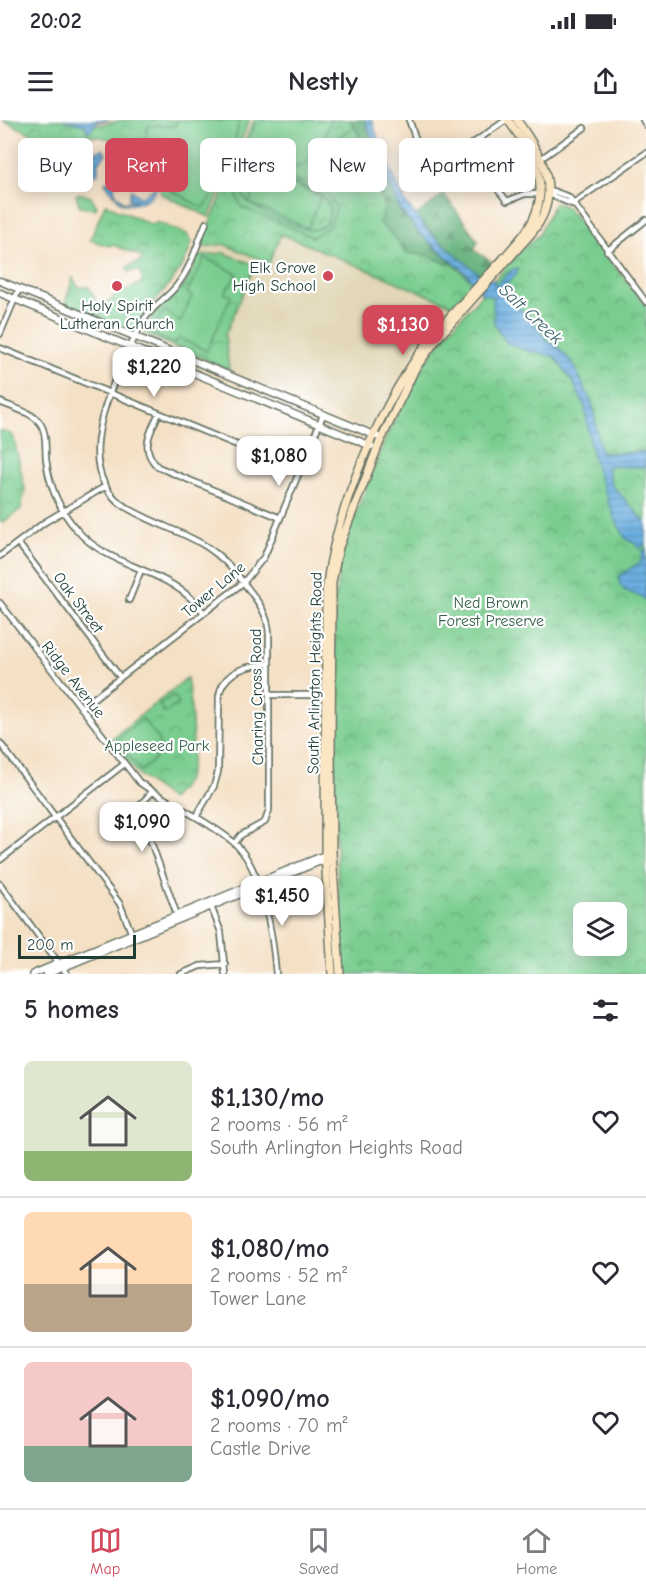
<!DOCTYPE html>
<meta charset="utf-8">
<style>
body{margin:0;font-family:"Comic Neue",sans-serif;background:#f2f2f3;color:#2b2b33;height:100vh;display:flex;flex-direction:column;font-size:22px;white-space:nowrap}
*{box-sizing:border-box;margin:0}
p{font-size:20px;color:#7c7c81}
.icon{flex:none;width:33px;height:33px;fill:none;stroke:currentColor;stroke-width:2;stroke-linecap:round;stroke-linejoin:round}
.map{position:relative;height:854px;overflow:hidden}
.side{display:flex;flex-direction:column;background:#fff;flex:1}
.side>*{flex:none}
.top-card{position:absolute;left:18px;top:18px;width:610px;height:54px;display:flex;gap:12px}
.buttons{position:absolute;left:573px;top:782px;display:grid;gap:12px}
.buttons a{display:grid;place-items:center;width:54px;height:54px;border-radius:9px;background:#fff;box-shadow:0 3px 15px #0003;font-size:30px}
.scale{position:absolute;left:18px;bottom:15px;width:118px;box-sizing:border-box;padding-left:6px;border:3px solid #1f3d34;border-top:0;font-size:16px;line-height:21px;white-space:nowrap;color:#1f3d34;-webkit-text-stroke:4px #fff;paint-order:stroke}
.price{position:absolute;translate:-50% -51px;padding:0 14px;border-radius:12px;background:#fff;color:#222;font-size:20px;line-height:39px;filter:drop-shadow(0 2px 3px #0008)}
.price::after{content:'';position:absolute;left:50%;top:36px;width:18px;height:14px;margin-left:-9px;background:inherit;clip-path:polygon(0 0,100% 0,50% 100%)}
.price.active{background:#d1495b;color:#fff}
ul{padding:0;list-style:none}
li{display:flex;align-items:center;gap:18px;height:150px;padding:0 24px}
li+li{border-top:2px solid #e1e1e2}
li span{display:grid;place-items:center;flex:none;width:168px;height:120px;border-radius:9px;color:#555}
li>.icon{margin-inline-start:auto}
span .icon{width:72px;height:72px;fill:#fffc;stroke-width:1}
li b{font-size:26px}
h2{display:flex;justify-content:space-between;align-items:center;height:72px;padding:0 24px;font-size:26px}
.tag{padding:0 21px;border-radius:9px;background:#fff;box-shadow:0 3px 15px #0003;font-size:21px;line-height:54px}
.tag.active{background:#d1495b;color:#fff}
.status{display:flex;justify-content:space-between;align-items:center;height:42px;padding:0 30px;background:#fff;direction:ltr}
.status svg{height:16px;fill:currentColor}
header{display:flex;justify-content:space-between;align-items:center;height:78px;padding:0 24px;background:#fff;font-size:27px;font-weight:600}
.tab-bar{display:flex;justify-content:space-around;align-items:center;height:84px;border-top:2px solid #e1e1e2;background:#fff;font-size:16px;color:#7c7c81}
.tab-bar a{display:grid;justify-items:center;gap:3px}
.tab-bar .active{color:#d1495b}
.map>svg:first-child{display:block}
</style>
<div class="status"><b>20:02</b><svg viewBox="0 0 49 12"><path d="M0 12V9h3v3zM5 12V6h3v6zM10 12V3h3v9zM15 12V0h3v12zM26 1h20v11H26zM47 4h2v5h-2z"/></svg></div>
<header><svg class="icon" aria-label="menu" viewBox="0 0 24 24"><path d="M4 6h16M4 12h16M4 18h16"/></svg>Nestly<svg class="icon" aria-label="share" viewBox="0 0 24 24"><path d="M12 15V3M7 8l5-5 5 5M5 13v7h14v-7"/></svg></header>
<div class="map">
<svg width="646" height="854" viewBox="0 0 646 854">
<defs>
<pattern id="forest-firs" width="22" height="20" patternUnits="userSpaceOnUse" patternTransform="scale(1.5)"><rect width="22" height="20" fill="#63b07a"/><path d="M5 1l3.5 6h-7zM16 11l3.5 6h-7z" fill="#519065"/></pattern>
<pattern id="park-crowns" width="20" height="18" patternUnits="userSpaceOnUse" patternTransform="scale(1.5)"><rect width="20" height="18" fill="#7acd90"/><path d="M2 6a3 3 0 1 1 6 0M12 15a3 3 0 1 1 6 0" fill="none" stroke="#63a876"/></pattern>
<pattern id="water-rules" width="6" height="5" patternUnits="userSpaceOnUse" patternTransform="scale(1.5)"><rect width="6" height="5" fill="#6cafe1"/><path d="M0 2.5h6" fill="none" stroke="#5890b7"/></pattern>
</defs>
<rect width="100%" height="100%" fill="#fff"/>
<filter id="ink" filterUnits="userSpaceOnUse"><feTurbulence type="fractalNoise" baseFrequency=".0167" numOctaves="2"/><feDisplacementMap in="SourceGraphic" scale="12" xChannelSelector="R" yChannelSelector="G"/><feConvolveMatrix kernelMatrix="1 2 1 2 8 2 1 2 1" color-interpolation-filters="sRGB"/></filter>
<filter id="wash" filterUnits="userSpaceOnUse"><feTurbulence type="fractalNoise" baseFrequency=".008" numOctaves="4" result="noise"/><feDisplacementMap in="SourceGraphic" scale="24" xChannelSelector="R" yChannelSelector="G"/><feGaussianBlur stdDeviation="1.35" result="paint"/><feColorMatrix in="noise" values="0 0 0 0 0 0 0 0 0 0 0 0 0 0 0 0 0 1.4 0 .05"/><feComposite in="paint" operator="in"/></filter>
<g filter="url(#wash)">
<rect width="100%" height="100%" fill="#f4e0c5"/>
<path fill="#e2d7b7" d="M254 0H365L413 107 471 158 475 165 407 247 373 310 140 215 150 193 175 170 189 152Z"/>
<path fill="url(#forest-firs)" stroke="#417657" stroke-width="1.5" d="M350 0H365L400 91 423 117 452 143 448 144 429 136 406 133 395 118 382 108C378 99 385 91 382 81 373 53 367 25 350 0Z
M444 74 478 121 474 130 493 143 481 156 463 143 415 96Z"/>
<path fill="url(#park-crowns)" stroke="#4c8562" stroke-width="1.5" fill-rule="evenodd" d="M2 0H63L100 5 123 0H250L209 97 161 74 158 53 132 48C121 14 105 18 74 14L62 34 33 14Z
M254 0H350L372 39 371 50 384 88 380 104 395 118 406 133 429 136 447 144 452 143 473 162 452 185 281 114 269 143 223 124 199 128Z
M80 73 91 77 97 86 96 89 80 87 76 75Z
M555 82 567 87 646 185V854H343L336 725 334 583 335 483 341 431 388 312 420 250 447 213 522 129 538 116ZM584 792H616V825H584Z
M105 84 153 105 157 102 187 114 192 122C182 160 151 179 133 211L65 183 73 158 78 167H89L98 185 112 180 113 177 143 162 139 150 129 152 127 147 143 140 141 136 113 125 109 126 90 120Z
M224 133 255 145 225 215 229 250 143 213 153 195 186 163 199 136Z
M0 310 13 315 25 369 21 389 2 403 0 400Z
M187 558C191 583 198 639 186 661 182 668 175 674 171 680L139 655 110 620Z"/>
<path fill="#7acd90" stroke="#4c8562" stroke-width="1.5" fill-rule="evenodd" d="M177 0 239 1 235 22 227 35 219 34 209 26 207 46 224 50 206 86 202 88 171 70 184 57 171 55 172 40 169 42 167 48 140 41 148 6H176Z
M257 0H331C326 12 321 28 313 38 296 58 261 44 242 36Z
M355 7 368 38 363 48 330 61C320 35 331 17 355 7Z
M261 45 328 73 336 89 330 106 313 117 241 87C234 68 231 44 261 45ZM254 50 266 51 321 74 331 88 327 103 318 109 308 110C290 104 234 86 241 63 243 56 248 53 254 50Z
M263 51 321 76 308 108 249 83Z
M205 138 238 154 224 173 231 176 207 231 179 218 174 224 152 214 151 211 165 190 180 202 192 176 187 173Z
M174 575 179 584 164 593 159 584Z
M143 599 159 620 156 638 141 651 118 622 119 617Z"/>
<path fill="url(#water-rules)" stroke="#46768a" stroke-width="1.5" fill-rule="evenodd" d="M63 0H110L97 2 88 13 85 5Z
M365 0H372L382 31 406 83 428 111 485 159H494L495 166 513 149H518L517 154 498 171 527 194 549 222 558 227 573 244 592 283 601 333 646 332V347L607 346 611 364 646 403V424L639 429 634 422 626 419 615 399 596 348 590 324 585 287 573 262 554 236 525 230 507 223 494 203 493 177 481 173 467 154 423 117 400 90Z
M103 29 106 34 98 43V53L92 56 86 43 87 35Z
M147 54 156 59 157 68C150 81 132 89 119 81L105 63 106 61 111 64 123 55 137 57ZM147 57 154 62V68L141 77 131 70 129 79 137 81 124 82 115 73 114 66 120 59 131 61 130 59Z
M646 428V480C634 471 618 475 619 456L641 442 642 432Z"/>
</g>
<g filter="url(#ink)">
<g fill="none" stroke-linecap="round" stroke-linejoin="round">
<g stroke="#6a7667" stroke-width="8">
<path id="minor" d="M409 0C416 18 421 50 446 42L506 0
M643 0 646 5
M542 38 584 8
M499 71 507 81 525 74H540
M548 74 553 71 569 77 646 182
M548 74 572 84
M572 84 646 33
M206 103C197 124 192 146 178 164 167 179 151 186 142 203 118 252 62 351 129 389 177 416 207 414 243 462 256 479 268 492 269 514V690L265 702 241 715 235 723
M607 131 646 100
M0 214 19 169
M0 228 264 336 298 353
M0 282C13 288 32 292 40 303 47 313 45 328 46 339 49 365 59 389 76 409 111 451 170 446 204 493
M159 293C150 313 139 329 158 347L278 397
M18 423 120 557
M0 436 45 402 106 366
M129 480 141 450
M0 483 139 662C169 684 204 698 232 721 263 746 273 817 276 854
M270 575H326
M81 588 244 462 264 437 323 295
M0 623 120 784 133 817
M152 672 140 685V691L178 798
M196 697 214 666 218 652 219 576C223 551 247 545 269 544
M0 740 123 645
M0 764 67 854
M210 784 221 812 225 854
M181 854 200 846 225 844"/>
</g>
<g stroke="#6a7667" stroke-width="9">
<path id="tertiary" d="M0 161 381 318
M0 173 371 326
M33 854 330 733
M47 854 318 742 330 741"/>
</g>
<g stroke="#6a7667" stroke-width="10">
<path id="secondary" d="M332 854 325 734 326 474C333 395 382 278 433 216 455 190 479 165 503 139 514 125 529 112 535 95 550 57 529 30 508 0
M340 854 332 732 331 632 332 462 339 427 379 324 415 249 437 219 530 115C565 75 543 37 517 0"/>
</g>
<use href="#minor" stroke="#fff" stroke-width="4.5"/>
<use href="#tertiary" stroke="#fff" stroke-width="6"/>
<use href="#secondary" stroke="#fbe6c4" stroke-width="7"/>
</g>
</g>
<g fill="#d1495b" stroke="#fff" stroke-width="2">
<circle cx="328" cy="156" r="6"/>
<circle cx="117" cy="166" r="6"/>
</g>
<g text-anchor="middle" stroke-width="4.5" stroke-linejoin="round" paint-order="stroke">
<g font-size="16" fill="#1f3d34" stroke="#fff" text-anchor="end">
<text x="316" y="153">Elk Grove<tspan x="316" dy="18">High School</tspan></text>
<text x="117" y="191" text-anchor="middle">Holy Spirit<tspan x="117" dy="18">Lutheran Church</tspan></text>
</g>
<g font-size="16" fill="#1f3d34" stroke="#fff">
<text transform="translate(213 469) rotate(-40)" y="6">Tower Lane</text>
<text transform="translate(79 482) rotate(53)" y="6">Oak Street</text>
<text transform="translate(314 553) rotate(-89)" y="6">South Arlington Heights Road</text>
<text transform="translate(74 559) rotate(52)" y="6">Ridge Avenue</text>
<text transform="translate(256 577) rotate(-91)" y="6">Charing Cross Road</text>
</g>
<g font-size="16" fill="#36614b" stroke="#fff">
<text x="491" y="488">Ned Brown<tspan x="491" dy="18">Forest Preserve</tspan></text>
<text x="157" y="631">Appleseed Park</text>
</g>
<g font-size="18" font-style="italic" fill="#365f68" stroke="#fff">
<text transform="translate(531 194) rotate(43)" y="6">Salt Creek</text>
</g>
</g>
</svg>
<div class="buttons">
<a><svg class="icon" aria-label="layers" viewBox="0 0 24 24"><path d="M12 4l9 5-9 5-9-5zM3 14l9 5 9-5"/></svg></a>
</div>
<div class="scale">200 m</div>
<b class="price active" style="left:403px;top:236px">$1,130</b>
<b class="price" style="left:154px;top:278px">$1,220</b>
<b class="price" style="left:279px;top:367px">$1,080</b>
<b class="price" style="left:142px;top:733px">$1,090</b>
<b class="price" style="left:282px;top:807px">$1,450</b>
<div class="top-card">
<a class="tag">Buy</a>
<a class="tag active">Rent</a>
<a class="tag">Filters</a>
<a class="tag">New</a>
<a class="tag">Apartment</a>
</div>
</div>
<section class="side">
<h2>5 homes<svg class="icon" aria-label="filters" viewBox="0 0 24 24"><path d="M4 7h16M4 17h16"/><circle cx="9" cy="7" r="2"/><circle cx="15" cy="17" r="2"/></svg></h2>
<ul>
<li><span style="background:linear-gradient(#dfe7d0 75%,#8fb573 0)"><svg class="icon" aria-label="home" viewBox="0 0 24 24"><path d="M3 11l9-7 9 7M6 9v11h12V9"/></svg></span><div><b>$1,130/mo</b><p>2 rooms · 56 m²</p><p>South Arlington Heights Road</p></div><svg class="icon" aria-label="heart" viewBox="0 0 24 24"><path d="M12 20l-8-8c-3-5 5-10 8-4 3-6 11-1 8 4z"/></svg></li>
<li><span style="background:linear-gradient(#ffd9b3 60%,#b9a48a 0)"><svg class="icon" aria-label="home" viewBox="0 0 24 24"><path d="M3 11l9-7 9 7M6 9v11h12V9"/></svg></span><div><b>$1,080/mo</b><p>2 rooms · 52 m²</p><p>Tower Lane</p></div><svg class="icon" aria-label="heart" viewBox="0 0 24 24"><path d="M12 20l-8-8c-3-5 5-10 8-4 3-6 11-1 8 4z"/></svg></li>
<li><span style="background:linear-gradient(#f6c9c9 70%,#7fa58c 0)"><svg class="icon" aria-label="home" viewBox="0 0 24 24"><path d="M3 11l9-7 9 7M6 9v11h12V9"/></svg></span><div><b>$1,090/mo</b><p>2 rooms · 70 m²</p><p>Castle Drive</p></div><svg class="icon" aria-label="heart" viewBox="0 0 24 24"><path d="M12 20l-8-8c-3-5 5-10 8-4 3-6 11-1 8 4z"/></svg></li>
</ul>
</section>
<nav class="tab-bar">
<a class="active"><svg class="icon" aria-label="map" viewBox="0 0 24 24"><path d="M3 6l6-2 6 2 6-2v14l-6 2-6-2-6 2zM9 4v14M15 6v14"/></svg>Map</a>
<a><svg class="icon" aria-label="saved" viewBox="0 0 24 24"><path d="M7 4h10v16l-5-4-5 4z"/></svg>Saved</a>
<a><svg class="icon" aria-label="home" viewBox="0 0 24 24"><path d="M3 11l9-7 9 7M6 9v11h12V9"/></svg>Home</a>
</nav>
